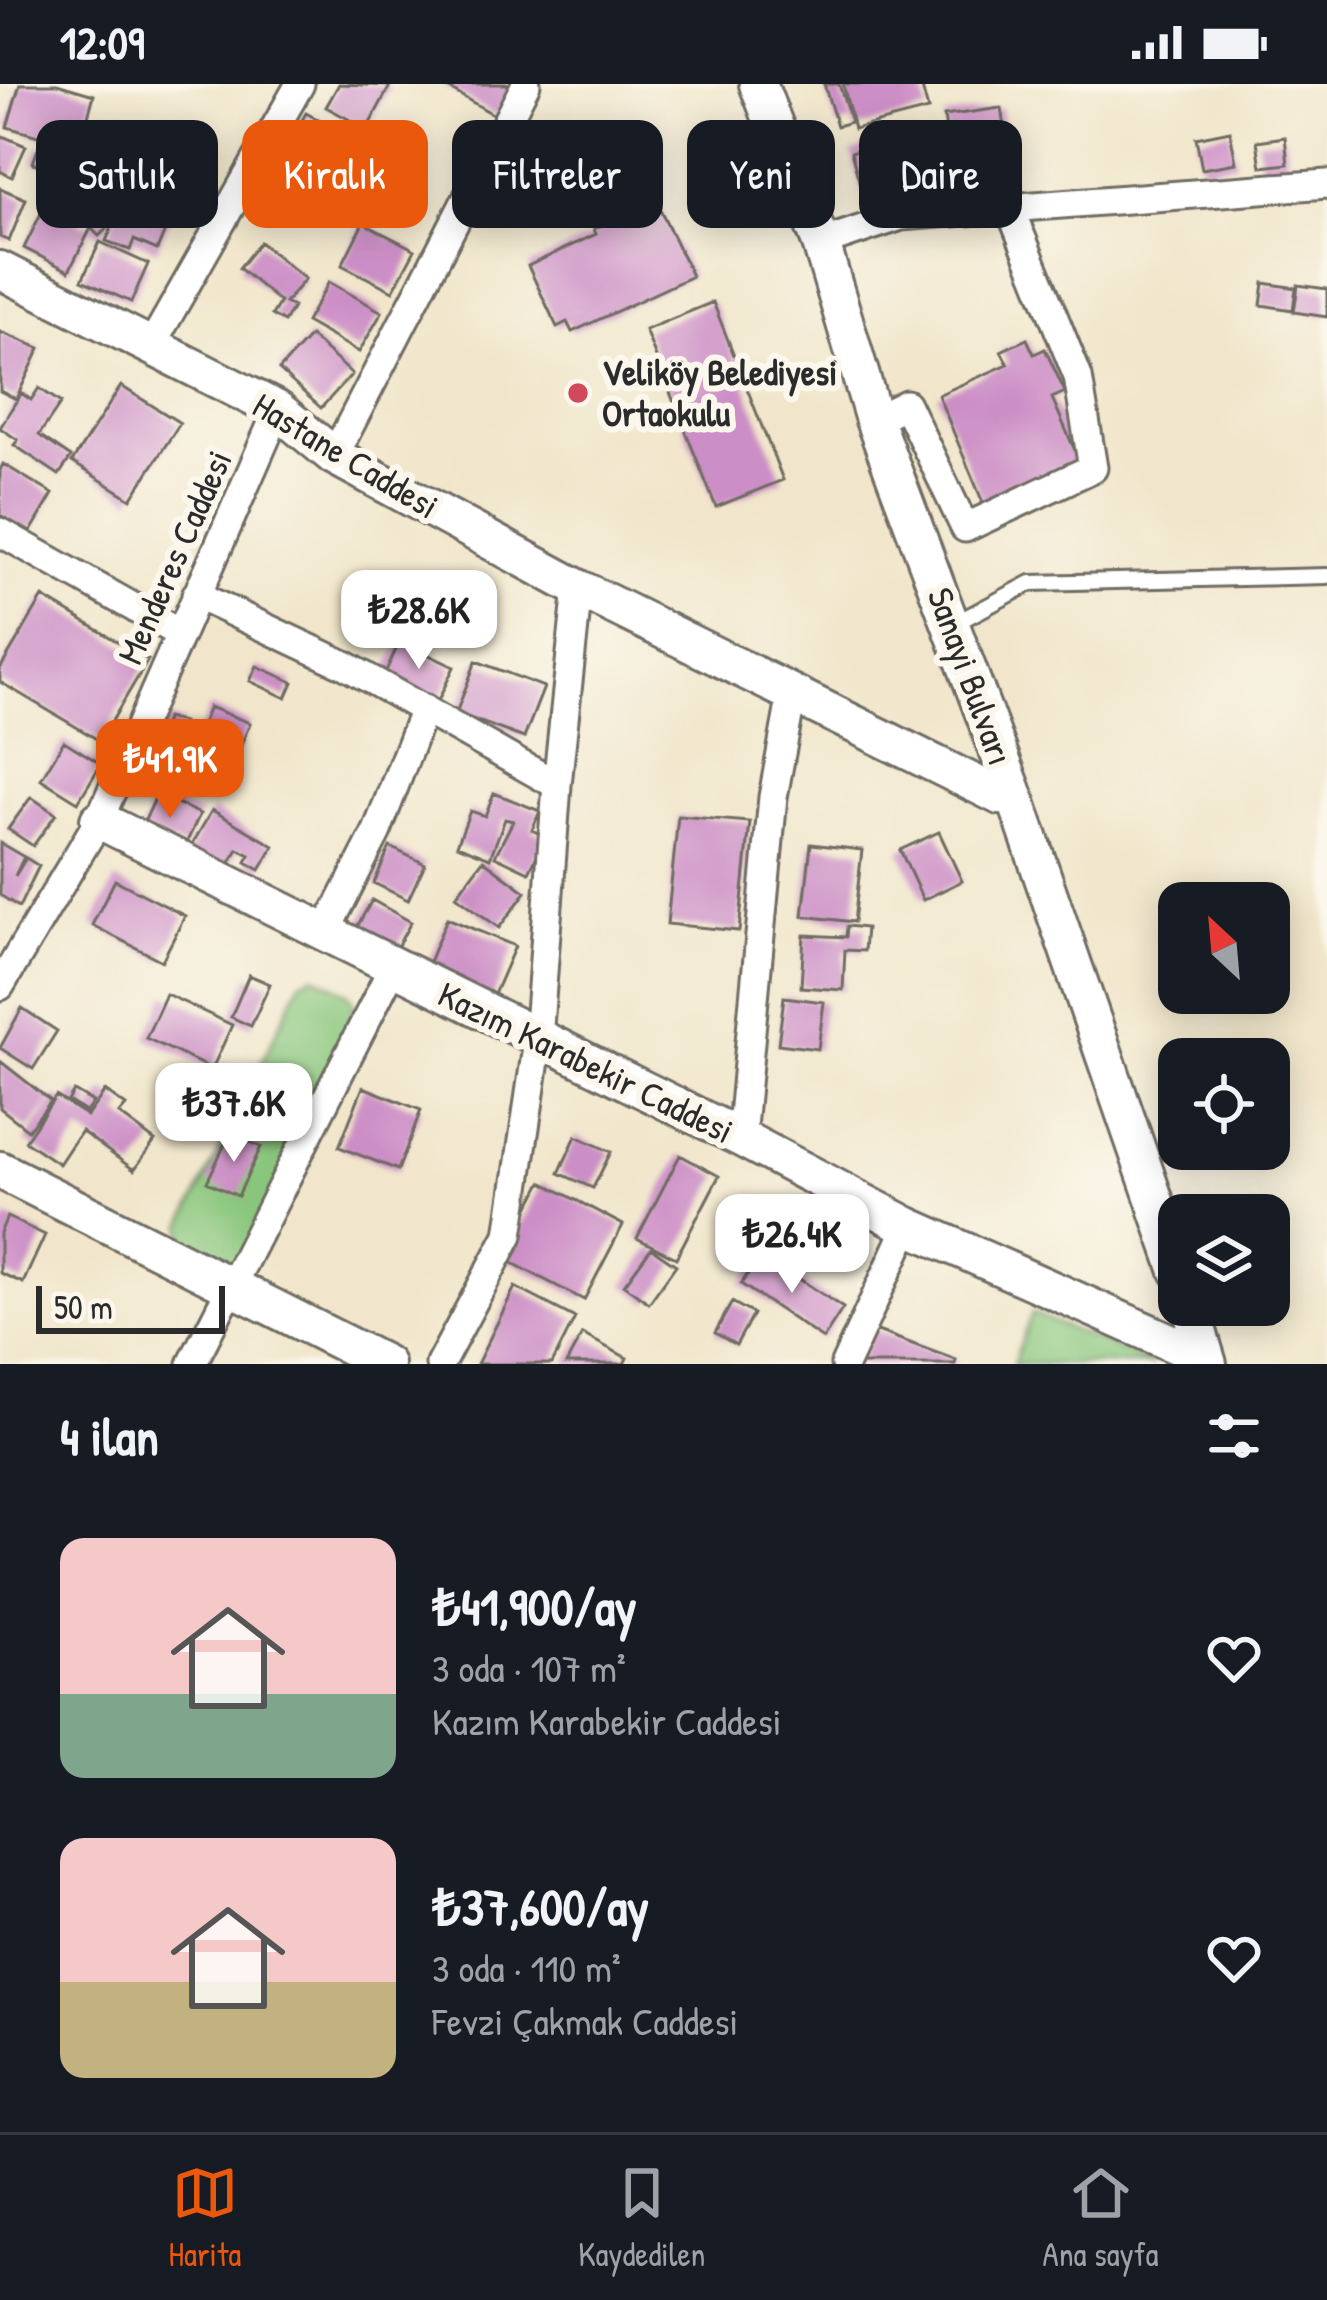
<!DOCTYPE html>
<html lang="tr">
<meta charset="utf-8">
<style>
body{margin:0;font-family:"Patrick Hand",sans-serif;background:#242831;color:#f1f3f6;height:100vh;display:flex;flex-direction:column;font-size:45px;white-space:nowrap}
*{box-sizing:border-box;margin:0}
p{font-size:39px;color:#9ea1a6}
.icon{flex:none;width:66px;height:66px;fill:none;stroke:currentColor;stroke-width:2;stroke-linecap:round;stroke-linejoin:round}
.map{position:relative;height:1280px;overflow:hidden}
.drawer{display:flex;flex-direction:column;background:#171b24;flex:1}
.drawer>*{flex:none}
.hud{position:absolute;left:36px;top:36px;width:1257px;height:108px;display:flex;gap:24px}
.needle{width:78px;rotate:334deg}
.buttons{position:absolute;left:1158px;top:798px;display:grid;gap:24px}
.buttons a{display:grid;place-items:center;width:132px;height:132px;border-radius:24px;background:#171b24;box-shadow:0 6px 30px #0003;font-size:60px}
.scale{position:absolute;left:36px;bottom:30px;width:189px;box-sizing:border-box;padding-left:12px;border:6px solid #2b2b2b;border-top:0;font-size:33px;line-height:42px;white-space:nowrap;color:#2b2b2b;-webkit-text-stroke:9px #fbf7ec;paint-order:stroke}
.price{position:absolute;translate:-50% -102px;padding:0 27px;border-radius:24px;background:#fff;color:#222;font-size:39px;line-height:78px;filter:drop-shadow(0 3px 6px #0008)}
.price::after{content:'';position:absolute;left:50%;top:72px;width:36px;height:27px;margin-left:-18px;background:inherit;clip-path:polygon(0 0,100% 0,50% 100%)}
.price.active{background:#ea580c;color:#fff}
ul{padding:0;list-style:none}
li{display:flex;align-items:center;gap:36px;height:300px;padding:0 60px}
li span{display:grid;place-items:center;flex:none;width:336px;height:240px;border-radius:24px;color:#555}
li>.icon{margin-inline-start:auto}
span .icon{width:144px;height:144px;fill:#fffc;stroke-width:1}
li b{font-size:51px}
h2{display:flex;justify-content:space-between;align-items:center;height:144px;padding:0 60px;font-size:51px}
.pill{padding:0 42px;border-radius:24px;background:#171b24;box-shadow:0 6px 30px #0003;font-size:42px;line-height:108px}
.pill.active{background:#ea580c;color:#fff}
.status{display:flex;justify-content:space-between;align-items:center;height:84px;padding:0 60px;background:#171b24;direction:ltr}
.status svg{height:33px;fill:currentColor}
.menu{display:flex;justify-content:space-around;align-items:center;height:168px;border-top:3px solid #363941;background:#171b24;font-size:33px;color:#9ea1a6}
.menu a{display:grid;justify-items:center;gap:6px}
.menu .active{color:#ea580c}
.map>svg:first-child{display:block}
</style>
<div class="status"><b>12:09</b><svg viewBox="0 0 49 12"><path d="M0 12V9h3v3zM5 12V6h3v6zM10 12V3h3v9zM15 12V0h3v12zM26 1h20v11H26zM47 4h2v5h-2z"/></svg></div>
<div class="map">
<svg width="1327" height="1280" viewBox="0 0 1327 1280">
<rect width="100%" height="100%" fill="#fbf7ec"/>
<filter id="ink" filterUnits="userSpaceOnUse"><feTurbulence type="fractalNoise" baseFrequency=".00833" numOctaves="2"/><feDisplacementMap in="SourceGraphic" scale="24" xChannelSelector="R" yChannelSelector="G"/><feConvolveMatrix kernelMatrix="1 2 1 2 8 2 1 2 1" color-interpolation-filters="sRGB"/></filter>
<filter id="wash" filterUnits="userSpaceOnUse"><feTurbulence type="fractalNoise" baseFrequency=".004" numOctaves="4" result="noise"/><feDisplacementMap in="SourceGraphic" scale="48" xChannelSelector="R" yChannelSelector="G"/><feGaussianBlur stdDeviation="2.7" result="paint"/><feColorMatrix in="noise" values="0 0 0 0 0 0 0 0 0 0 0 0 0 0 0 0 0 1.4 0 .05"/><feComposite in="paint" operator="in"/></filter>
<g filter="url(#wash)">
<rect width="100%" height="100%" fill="#f1e6cb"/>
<path fill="#89c67b" stroke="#5a7853" stroke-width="3" d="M314 891 348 909 356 922 244 1175 226 1181 184 1158 183 1141 301 897Z
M1032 1229 1154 1280H1013Z"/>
<g id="blocks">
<path fill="#cc8ec6" d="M20 0H57L94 11 79 64 7 43Z
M339 0 390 2 367 45 326 23Z
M441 0H515L496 32Z
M824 0H839L851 38 837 42Z
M843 0H921L928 26 854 45Z
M1001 24 1012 93 954 102 944 32Z
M306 29 349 53 354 45 379 59 369 76 361 71 334 116 289 90 295 80 281 73Z
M1230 47 1236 79 1202 85 1196 54Z
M914 49 926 92 863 111 851 68Z
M0 51 26 62 12 93 0 87Z
M1285 53 1288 80 1261 83 1257 57Z
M39 62 58 68 52 85 33 79Z
M62 68 117 90 108 112 53 90Z
M0 104 26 115 9 157 0 153Z
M128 104 175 123 157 166 134 156 130 166 106 157 115 137 99 152 91 144 69 187 24 164 45 121 87 142 104 125 115 136Z
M658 121 692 192 572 248 567 238 557 243 528 182 596 150 594 145 621 132 624 137Z
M363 139 415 166 393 207 342 181Z
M100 158 148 180 131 218 82 196Z
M260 158 305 195 285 219 293 223 284 238 272 231 280 218 239 184Z
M329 198 382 228 359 268 306 238Z
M1264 199 1296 204 1293 226 1261 221Z
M1298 201 1327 205V233L1294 228Z
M713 218 783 396 716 423 645 246Z
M0 248 40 264 16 315 0 307Z
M310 252 352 290 321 324 279 286Z
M1027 255 1034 270 1045 265 1065 308 1052 314 1080 378 984 421 938 311 1008 280 1001 267Z
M121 302 180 339 131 415 72 378Z
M39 304 61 319 39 351 71 373 59 391 14 361 18 356 0 344 21 309 31 316Z
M3 380 53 410 30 449 0 431V386Z
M43 513 148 576 100 657 0 598V585Z
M400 557 454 583 437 619 383 593Z
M476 577 544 603 524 654 456 629Z
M257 582 293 598 286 614 250 597Z
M209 623 250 639 235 676 194 660Z
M166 634 183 638 179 657 161 653Z
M156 655 175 664 161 692 142 682Z
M64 657 101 680 78 718 41 695Z
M494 709 540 727 532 746 546 753 529 788 495 772 513 737 505 735 490 774 457 761 470 727 485 732Z
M157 710 200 730 184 764 141 745Z
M31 713 56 730 33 762 8 745Z
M212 726 274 762 260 786 246 778 250 771 238 765 218 799 182 778Z
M678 732 750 738 739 847 667 840Z
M939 748 962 797 923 816 900 766Z
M0 759 24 773 15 792 26 774 39 782 19 823 0 811Z
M811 760 862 766 854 838 803 832Z
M390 763 425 780 408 816 374 799Z
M483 776 526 808 499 844 456 812Z
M115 796 185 832 162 877 92 841Z
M372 816 411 838 393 870 354 848Z
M447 834 515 862 492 915 425 888Z
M847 842 866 844 864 867 845 866 843 906 801 903 804 851 846 853Z
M249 891 270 900 251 942 231 933Z
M166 910 232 941 212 985 146 954Z
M784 913 824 918 818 965 778 960Z
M22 924 57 947 33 985 0 964Z
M0 977 51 1017 28 1046 0 1024Z
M363 1003 421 1026 398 1086 339 1063Z
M74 1007 93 1018 86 1028 68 1017Z
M105 1007 126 1022 119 1030 155 1057 134 1086 81 1047 59 1080 25 1057 56 1012 87 1032Z
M230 1049 261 1063 238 1112 207 1098Z
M576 1052 611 1068 593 1104 559 1089Z
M680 1071 719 1092 676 1174 637 1154Z
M542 1098 623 1141 584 1216 503 1174Z
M7 1133 45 1151 23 1199 0 1189V1149Z
M651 1164 676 1181 649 1219 624 1201Z
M762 1170 843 1224 823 1255 741 1200Z
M515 1203 575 1234 552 1280H477Z
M732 1218 753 1230 736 1261 715 1249Z
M872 1245 956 1276 955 1280H859Z
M582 1250 627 1274 624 1280H566Z"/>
</g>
</g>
<g filter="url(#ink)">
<use href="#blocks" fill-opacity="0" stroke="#706c63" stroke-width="3"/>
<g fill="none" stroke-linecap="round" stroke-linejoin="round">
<g stroke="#706c63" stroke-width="20">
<path id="service" d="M952 541 1031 499 1327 492"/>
</g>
<g stroke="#706c63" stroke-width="33">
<path id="minor" d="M821 159 901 132 1327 100
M151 262 300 0
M874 336 906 320 965 444 1093 384 1078 293 1010 125
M334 372 526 0
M0 448 179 549
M196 511 345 581 557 701
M325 849 377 747 424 625
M0 902 99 736 278 326
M741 1054 773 713 792 610
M192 1280 393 883
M440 1280 509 1151 538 956 557 701 578 504
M845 1280 908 1142"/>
</g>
<g stroke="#706c63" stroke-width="42">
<path id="tertiary" d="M758 0 821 159 874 336 1012 704 1179 1187
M0 186 278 326 334 372 578 504 1000 712 1012 704
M99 736 741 1054 908 1142 1206 1274
M0 1086 385 1280
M1190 1221 1208 1280"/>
</g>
<use href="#service" stroke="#fff" stroke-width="14"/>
<use href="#minor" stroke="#fff" stroke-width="27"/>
<use href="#tertiary" stroke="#fff" stroke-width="36"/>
</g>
</g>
<circle fill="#d1495b" stroke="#fbf7ec" stroke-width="4.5" cx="578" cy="309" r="12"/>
<g text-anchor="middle" stroke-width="12" stroke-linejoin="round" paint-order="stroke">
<g font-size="36" font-weight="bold" fill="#2b2b2b" stroke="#fbf7ec" text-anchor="start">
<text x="602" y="301">Veliköy Belediyesi<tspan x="602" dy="41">Ortaokulu</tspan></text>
</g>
<g font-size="36" fill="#2b2b2b" stroke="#fbf7ec">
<text transform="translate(346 371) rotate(31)" y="13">Hastane Caddesi</text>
<text transform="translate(174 473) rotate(-66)" y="13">Menderes Caddesi</text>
<text transform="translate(971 592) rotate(70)" y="13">Sanayi Bulvarı</text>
<text transform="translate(586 978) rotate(26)" y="13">Kazım Karabekir Caddesi</text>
</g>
</g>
</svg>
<div class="buttons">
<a><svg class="needle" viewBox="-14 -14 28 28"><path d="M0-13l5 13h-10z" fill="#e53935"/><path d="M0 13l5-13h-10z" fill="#9ea1a6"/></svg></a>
<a><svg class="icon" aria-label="locate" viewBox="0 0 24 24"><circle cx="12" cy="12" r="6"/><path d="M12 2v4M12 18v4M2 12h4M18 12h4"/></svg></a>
<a><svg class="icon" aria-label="layers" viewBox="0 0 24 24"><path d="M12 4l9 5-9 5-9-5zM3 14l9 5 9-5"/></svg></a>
</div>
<div class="scale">50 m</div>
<b class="price" style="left:419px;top:588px">₺28.6K</b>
<b class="price active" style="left:170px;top:737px">₺41.9K</b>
<b class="price" style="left:234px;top:1081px">₺37.6K</b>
<b class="price" style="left:792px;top:1212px">₺26.4K</b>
<div class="hud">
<a class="pill">Satılık</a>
<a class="pill active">Kiralık</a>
<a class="pill">Filtreler</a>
<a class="pill">Yeni</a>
<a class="pill">Daire</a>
</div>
</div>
<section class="drawer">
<h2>4 ilan<svg class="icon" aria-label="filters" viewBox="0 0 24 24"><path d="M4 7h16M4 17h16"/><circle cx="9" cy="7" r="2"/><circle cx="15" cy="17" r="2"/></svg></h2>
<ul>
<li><span style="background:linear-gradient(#f6c9c9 65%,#7fa58c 0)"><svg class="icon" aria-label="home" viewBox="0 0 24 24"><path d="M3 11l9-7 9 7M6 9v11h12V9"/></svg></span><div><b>₺41,900/ay</b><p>3 oda · 107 m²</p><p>Kazım Karabekir Caddesi</p></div><svg class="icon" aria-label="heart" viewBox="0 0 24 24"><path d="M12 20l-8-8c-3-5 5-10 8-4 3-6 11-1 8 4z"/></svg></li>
<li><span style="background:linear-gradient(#f6c9c9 60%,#c2b280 0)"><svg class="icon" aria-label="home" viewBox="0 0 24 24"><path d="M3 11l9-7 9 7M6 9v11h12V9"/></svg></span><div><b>₺37,600/ay</b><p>3 oda · 110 m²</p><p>Fevzi Çakmak Caddesi</p></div><svg class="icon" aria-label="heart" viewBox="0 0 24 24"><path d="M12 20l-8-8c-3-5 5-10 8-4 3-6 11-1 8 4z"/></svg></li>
</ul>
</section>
<nav class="menu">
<a class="active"><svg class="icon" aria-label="map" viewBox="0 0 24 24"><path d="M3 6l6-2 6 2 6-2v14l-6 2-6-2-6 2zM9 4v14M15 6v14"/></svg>Harita</a>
<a><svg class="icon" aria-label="saved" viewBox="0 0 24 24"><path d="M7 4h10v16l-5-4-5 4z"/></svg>Kaydedilen</a>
<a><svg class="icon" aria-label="home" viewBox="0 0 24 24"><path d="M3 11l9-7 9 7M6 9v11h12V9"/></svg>Ana sayfa</a>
</nav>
